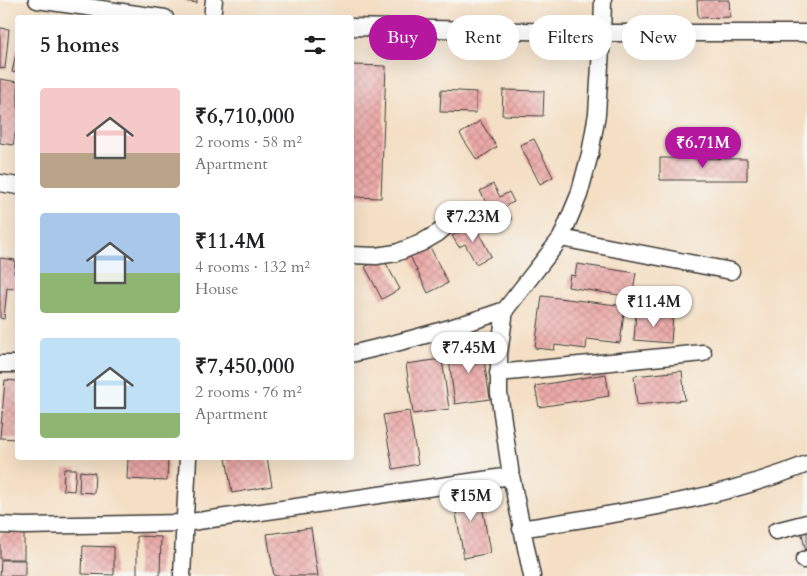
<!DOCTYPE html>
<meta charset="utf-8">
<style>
body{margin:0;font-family:Cardo,serif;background:#f2f2f2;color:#202124;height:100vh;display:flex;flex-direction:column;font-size:19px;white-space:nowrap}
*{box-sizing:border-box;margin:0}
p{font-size:16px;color:#757577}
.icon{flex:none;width:28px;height:28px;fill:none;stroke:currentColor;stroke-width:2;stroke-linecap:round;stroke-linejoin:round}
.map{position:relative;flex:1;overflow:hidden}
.details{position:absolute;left:15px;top:15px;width:339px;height:445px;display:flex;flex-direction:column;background:#fff;border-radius:5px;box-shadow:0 5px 20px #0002}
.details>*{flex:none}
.banner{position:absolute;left:369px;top:15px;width:362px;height:45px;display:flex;gap:10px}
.price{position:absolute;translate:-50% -42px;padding:0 11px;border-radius:18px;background:#fff;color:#222;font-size:16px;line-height:32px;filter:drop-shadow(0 1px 2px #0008)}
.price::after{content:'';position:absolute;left:50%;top:30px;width:15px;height:11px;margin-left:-8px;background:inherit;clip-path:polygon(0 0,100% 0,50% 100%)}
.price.current{background:#b5179e;color:#fff}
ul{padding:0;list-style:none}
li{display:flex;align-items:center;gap:15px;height:125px;padding:0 25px}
li span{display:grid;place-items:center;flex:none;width:140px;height:100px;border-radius:5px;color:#555}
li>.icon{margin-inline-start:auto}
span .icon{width:60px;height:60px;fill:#fffc;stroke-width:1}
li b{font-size:21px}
h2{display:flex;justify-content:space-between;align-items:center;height:60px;padding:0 25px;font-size:21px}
.chip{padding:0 18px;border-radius:22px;background:#fff;box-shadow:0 5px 20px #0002;font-size:18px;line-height:45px}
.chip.current{background:#b5179e;color:#fff}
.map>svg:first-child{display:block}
</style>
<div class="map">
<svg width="807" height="576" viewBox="0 0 807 576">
<defs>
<pattern id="building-cross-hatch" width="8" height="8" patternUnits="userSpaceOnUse" patternTransform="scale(1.25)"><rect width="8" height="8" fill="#eba9a7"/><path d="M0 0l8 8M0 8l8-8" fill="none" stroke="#c9918f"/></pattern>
</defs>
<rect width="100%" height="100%" fill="#f6f6f2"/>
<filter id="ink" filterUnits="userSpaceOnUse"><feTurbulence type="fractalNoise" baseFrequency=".02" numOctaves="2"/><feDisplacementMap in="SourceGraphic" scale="10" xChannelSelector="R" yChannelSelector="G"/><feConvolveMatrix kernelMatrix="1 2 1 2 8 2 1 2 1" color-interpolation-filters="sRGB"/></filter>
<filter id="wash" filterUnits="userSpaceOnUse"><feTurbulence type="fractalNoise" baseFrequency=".0096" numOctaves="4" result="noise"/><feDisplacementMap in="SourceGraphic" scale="20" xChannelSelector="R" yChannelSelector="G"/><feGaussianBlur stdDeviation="1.12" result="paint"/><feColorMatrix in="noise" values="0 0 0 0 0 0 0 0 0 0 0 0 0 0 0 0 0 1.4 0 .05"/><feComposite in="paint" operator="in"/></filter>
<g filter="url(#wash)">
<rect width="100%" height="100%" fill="#f4dfc4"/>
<g id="blocks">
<path fill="url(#building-cross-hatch)" d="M184 0H197V3L184 1Z
M697 0H729L730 17 698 18Z
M0 28 9 29 5 69 0 68Z
M17 50H18V73L12 72Z
M351 65 386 66 381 198 354 197V175H351Z
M0 79 18 82V120L13 145 0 143Z
M441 90 476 92V113L440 112Z
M503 90 544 91 543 116 502 115Z
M480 121 497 147 477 160 460 134Z
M534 139 553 177 540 184 520 145Z
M660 158 747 159V180H660Z
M493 184 500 197 509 192 514 202 505 206 512 220 499 227 480 191Z
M474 224 491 256 476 264 465 244 459 247 452 236Z
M428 243 448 283 428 293 408 252Z
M0 258 15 260 14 273H18V289L7 288 4 319 0 318Z
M383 258 400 289 382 299 365 267Z
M577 264 636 273 632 297 568 287 570 275 575 276Z
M542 296 625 306 620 343 587 339 586 349 555 345 554 350 535 348Z
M636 312 673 315 671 343 634 340Z
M481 340 490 399 455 404 448 352 465 350V345H469V341Z
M442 359 449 409 413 414 406 364Z
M682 371 685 400 637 405 634 376Z
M606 374 609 396 539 407 535 386Z
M5 380 18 381V439L0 438Z
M409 411 418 464 393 469 383 415Z
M128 458H168L167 481 127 479Z
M226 458H267L272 486 232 493Z
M64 469H76L74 491 63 490Z
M80 471 95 473 94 493 79 492Z
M479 487 490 553 464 558 452 491Z
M311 528 318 576H274L267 534Z
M807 529V552H806L801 530Z
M0 533H24V559H0Z
M137 536 161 537 160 576H137Z
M83 546 114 547V575L82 574Z
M1 560H25V576H0Z"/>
</g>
</g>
<g filter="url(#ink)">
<use href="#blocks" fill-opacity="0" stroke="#3c3935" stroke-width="1"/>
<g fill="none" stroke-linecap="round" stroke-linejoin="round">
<g stroke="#3c3935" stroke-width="19">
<path id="minor" d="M37 0 165 18
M212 18 214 0
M351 27 602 33H807
M0 183 18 186
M561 238 731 271
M351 255 376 256 396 253 421 243 438 233 457 217
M351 354C403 342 454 328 505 310
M0 364H18
M498 373 703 353
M0 525 24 526 184 523 511 476
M521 529C618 513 715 501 807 464
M776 531 807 523
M804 560 807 559
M182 576 188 458
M532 576 511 476 499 393V354L505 310 561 238 579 195 590 154 597 114 602 33 603 0"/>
</g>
<use href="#minor" stroke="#fff" stroke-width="16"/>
</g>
</g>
</svg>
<b class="price current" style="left:703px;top:169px">₹6.71M</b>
<b class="price" style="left:473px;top:243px">₹7.23M</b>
<b class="price" style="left:654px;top:328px">₹11.4M</b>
<b class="price" style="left:469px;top:374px">₹7.45M</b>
<b class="price" style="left:471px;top:522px">₹15M</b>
<div class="banner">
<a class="chip current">Buy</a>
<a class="chip">Rent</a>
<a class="chip">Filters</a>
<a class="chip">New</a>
</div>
<section class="details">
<h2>5 homes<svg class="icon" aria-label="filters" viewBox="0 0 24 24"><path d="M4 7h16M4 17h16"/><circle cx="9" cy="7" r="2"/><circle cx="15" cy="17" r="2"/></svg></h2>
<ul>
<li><span style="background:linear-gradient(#f6c9c9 65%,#b9a48a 0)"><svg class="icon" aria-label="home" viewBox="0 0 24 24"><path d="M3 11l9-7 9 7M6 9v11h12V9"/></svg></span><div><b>₹6,710,000</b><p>2 rooms · 58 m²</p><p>Apartment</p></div></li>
<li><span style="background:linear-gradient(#a9c7e8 60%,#8fb573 0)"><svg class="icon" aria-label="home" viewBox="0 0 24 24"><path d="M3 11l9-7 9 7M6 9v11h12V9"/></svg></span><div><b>₹11.4M</b><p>4 rooms · 132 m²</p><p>House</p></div></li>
<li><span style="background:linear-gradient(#bfe0f5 75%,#8fb573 0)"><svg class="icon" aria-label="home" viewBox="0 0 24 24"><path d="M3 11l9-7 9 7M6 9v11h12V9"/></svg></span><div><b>₹7,450,000</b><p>2 rooms · 76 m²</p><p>Apartment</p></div></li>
</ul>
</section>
</div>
